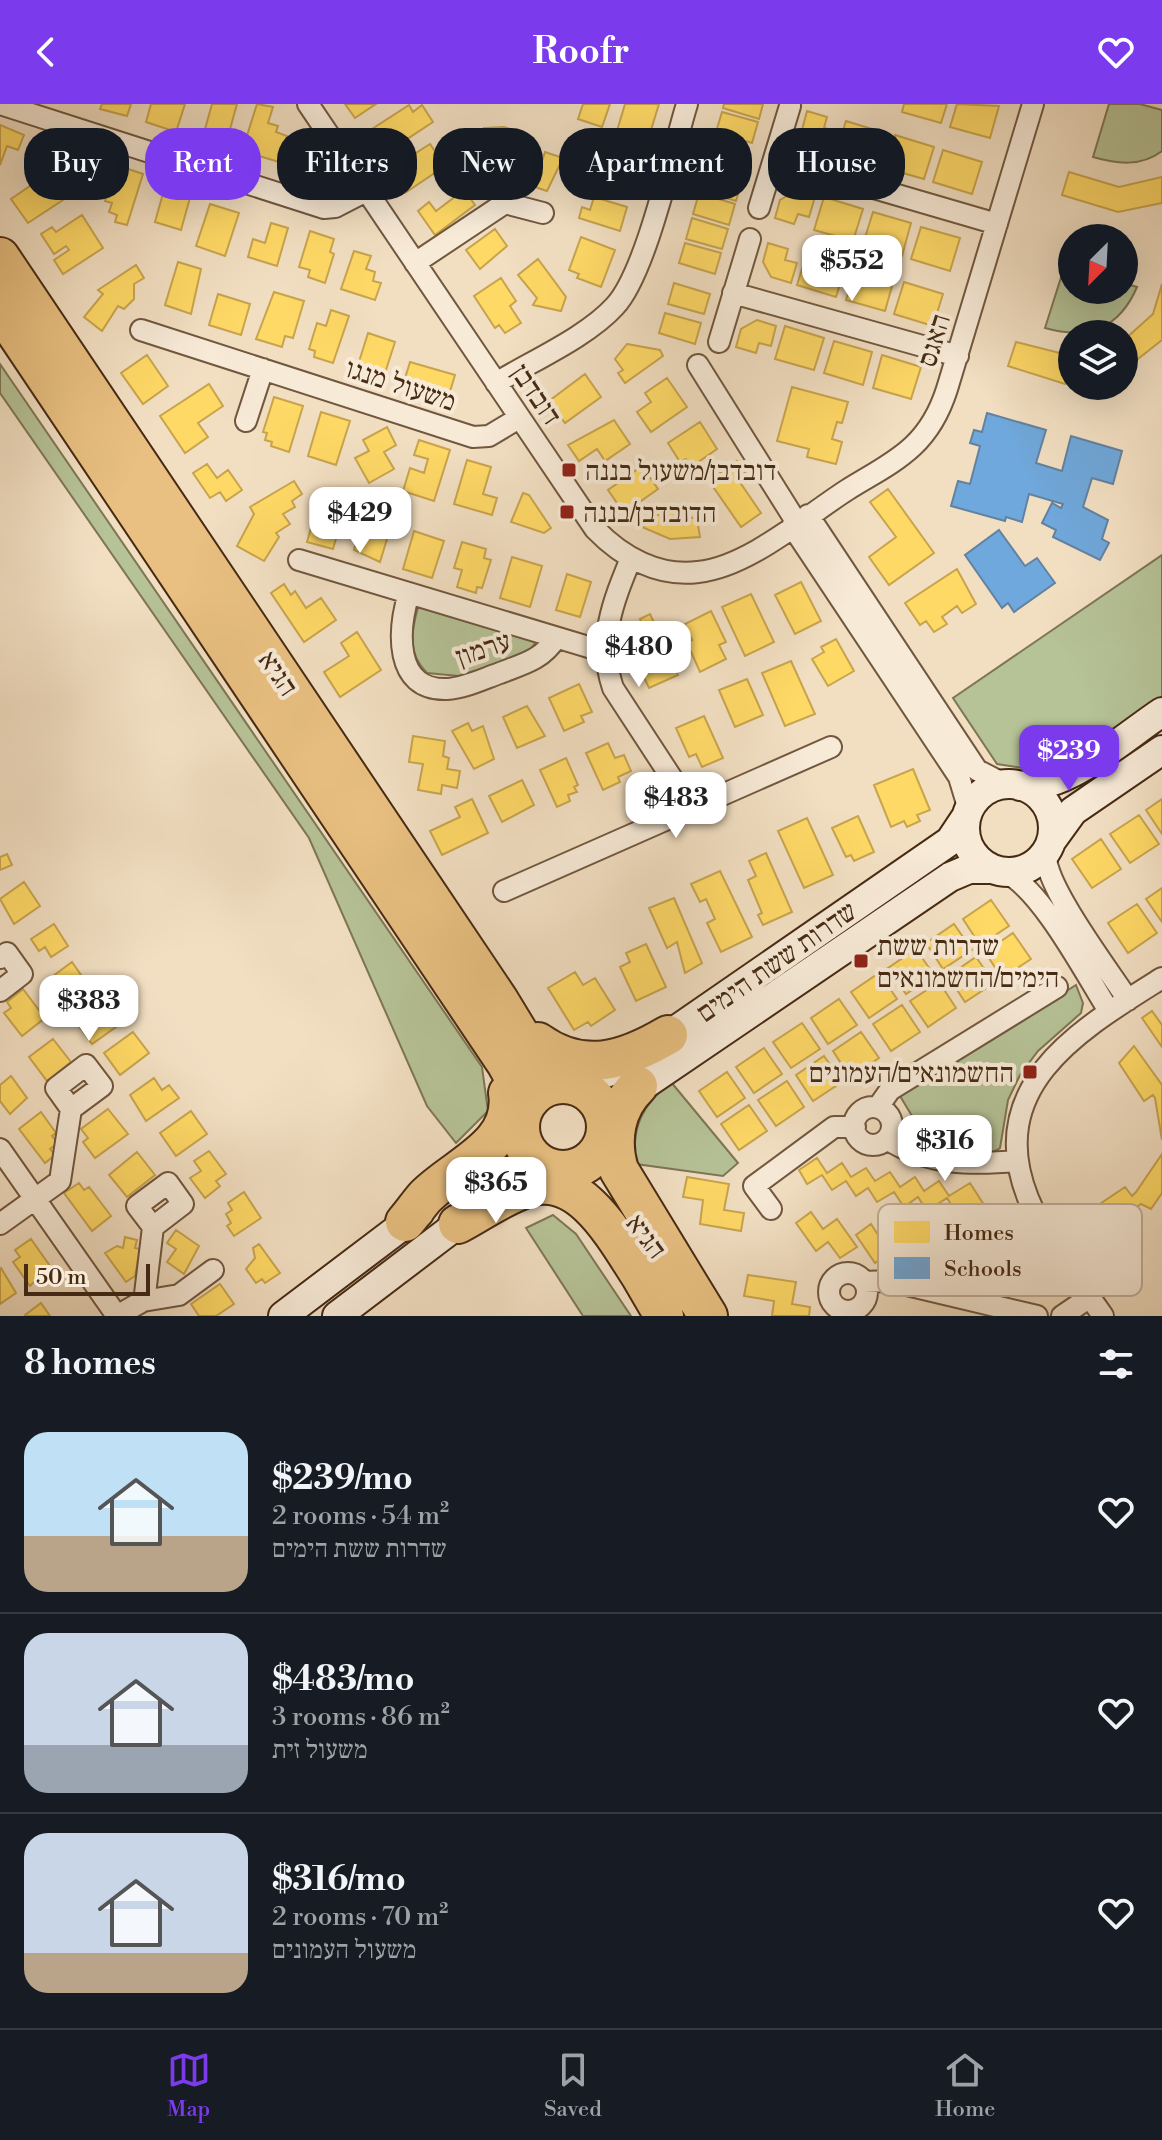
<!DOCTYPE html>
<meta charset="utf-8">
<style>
body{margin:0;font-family:"Libre Bodoni","Frank Ruhl Libre",serif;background:#20242c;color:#f1f3f6;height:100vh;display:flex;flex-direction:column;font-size:30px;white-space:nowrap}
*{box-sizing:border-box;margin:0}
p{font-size:26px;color:#9ea1a6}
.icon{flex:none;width:44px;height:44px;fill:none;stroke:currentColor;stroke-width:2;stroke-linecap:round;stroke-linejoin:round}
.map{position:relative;height:1212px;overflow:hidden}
.drawer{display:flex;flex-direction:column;background:#171b24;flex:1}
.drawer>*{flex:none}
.banner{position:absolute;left:24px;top:24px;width:1114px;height:72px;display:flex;gap:16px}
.needle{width:52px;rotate:204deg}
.controls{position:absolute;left:1058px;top:120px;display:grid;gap:16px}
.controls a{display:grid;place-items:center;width:80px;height:80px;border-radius:50%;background:#171b24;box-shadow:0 8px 32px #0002;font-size:40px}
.scale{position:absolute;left:24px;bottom:20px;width:126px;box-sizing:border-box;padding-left:8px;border:4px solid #462a13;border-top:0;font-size:22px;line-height:28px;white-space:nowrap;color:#462a13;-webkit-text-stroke:6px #f7ead7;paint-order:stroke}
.price{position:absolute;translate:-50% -68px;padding:0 18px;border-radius:16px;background:#fff;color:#222;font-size:26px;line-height:52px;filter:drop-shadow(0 2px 4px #0008)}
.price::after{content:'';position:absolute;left:50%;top:48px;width:24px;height:18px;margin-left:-12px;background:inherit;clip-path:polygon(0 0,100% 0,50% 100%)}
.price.current{background:#7c3aed;color:#fff}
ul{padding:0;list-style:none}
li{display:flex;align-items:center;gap:24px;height:200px;padding:0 24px}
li+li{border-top:2px solid #363941}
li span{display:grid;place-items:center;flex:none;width:224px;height:160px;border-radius:24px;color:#555}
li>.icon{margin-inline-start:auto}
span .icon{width:96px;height:96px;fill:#fffc;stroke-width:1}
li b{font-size:34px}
h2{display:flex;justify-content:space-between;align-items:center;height:96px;padding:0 24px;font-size:34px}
.tag{padding:0 28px;border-radius:32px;background:#171b24;box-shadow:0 8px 32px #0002;font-size:28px;line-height:72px}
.tag.current{background:#7c3aed;color:#fff}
header{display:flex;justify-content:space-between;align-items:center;height:104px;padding:0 24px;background:#7c3aed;color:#fff;font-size:36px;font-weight:600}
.tabs{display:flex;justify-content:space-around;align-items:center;height:112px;border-top:2px solid #363941;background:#171b24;font-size:22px;color:#9ea1a6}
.tabs a{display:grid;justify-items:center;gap:4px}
.tabs .current{color:#7c3aed}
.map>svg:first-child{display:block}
</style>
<header><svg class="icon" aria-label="back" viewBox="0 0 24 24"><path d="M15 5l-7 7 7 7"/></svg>Roofr<svg class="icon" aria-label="heart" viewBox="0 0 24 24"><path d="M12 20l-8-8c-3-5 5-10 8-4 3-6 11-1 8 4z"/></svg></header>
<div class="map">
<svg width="1162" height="1212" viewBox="0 0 1162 1212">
<rect width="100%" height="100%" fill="#f2dfc2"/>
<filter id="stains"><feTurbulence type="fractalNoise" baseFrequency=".0025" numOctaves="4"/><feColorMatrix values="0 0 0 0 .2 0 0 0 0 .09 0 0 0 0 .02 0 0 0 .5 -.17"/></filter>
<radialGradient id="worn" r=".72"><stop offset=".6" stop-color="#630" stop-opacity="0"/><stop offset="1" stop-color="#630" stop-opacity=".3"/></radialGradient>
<path fill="#b6c397" stroke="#7e7655" stroke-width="2" d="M1109 0H1140L1162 6V47C1141 63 1117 60 1093 53Z
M1064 164 1072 166V186H1124V179L1137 183C1119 225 1088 236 1045 224Z
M0 260 482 963 488 1007 456 1039 427 1002 309 734 0 289Z
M1162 451V593L1049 668 997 660 953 594Z
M418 503 536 538 528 549 459 572 427 569C407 549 411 529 418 503Z
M1076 881 1083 899 1081 909 1038 947 1020 971 1008 996 1000 1044 993 1048 932 1045 900 992Z
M671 978 738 1059 723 1072 636 1060C631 1023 642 1001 671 978Z
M553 1111 576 1130 631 1212H583L526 1124Z"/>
<path fill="#ffd966" stroke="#c8a44d" stroke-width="2" d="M102 0H131L127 12 100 5Z
M151 0H185L176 28 146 18Z
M212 0H237L225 43 202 36Z
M257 0 273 3 268 19 278 22 276 28 287 32 279 58 242 47Z
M345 0H376L355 14Z
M583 0H610L602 23 578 15Z
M625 0H659L647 39 616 30Z
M724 0H763L759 15 723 4Z
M904 0H947L941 19 902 8Z
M957 0 999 2 990 34 950 23Z
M409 1 413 8 422 1 433 18 401 39 396 31 383 40 372 25Z
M807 7 827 13 824 24 836 27 830 47 810 41 802 26Z
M722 8 758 18 752 39 716 28Z
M846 17 885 29 875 61 836 49Z
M0 21 24 31 18 46 7 42 0 61Z
M504 23 520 28 514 53 496 49 478 61 464 38 484 24Z
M895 31 934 43 924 75 885 64Z
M430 40 445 62 405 89 397 78 416 65 408 54Z
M592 43 642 59 634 84 584 68Z
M713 43 748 53 742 74 707 63Z
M943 46 982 58 972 90 933 78Z
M545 48 563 54 547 87 526 80 535 54 542 57Z
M507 55 522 60 513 87 498 82Z
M116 61 143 70 127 121 115 118 117 111 109 108 112 99 105 97Z
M706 66 742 77 736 97 700 86Z
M1069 68 1119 83 1162 73V99L1118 108 1062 91Z
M49 69 66 94 28 119 11 95Z
M167 75 193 83 181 126 155 118Z
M464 86 475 101 435 131 418 107 429 98 436 107Z
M796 87 815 93 809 113 798 110 794 120 775 114 780 96Z
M699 89 735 100 729 121 693 110Z
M594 93 627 103 620 127 579 114 582 103 590 106Z
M824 93 863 105 853 137 814 126Z
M210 100 239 109 225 152 196 142Z
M873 108 911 119 902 152 863 140Z
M82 111 103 144 63 170 54 156 69 146 66 142 54 150 41 130 52 123 56 128Z
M692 114 728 125 722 145 686 135Z
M271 119 288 124 277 162 248 153 253 135 265 139Z
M921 123 960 134 950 167 911 155Z
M495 125 507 142 480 165 466 146Z
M310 127 334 135 330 148 334 150 325 179 308 173 310 166 299 163Z
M581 133 615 146 601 183 577 174 579 170 569 166Z
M685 139 721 149 715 170 679 159Z
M768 139 788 145 785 156 797 159 791 179 771 173 763 158Z
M354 147 371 152 366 165 375 168 373 177 381 179 375 196 341 185Z
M807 149 846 161 836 193 797 181Z
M538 155 566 193 561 207 533 201 537 194 518 171Z
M178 158 201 165 191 210 165 201Z
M136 161 144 174 134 180V195L124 205 118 202 102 227 84 213 103 190 98 186Z
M856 163 894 175 885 207 846 196Z
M501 174 516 197 510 202 521 219 505 229 499 221 495 224 474 192Z
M904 178 943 190 933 222 894 210Z
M674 179 710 190 704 210 668 200Z
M1162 180V236L1124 266V236L1153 210Z
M274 188 304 197 293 234 285 232 282 243 256 235Z
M218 190 250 200 241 231 209 221Z
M331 206 349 212 333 259 314 253 315 247 309 245 317 219 326 222Z
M665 209 701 219 695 240 659 229Z
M757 216 776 222 771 242 759 239 756 249 736 243 741 225Z
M785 222 824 234 814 266 775 255Z
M368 229 395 238 384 272 357 264Z
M834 237 872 248 863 281 824 269Z
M1016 238 1072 252V278L1065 280 1008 262Z
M627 240 660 246 663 252 625 279 618 269 623 266 615 255Z
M147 251 168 282 143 300 121 269Z
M882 251 921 263 911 295 873 284Z
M410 258 455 271 448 294 402 284Z
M585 270 601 293 565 319 549 297Z
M667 274 687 303 651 328 637 308 651 298 645 289Z
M209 280 223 302 198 319 208 333 185 349 160 312Z
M792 283 848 298 842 319 837 318 832 335 842 338 836 360 807 353 809 345 777 337Z
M274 293 303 302 289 348 271 342 272 338 265 336 267 329 263 328Z
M321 308 350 317 336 361 308 352Z
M614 316 630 340 605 357 597 345 579 357 568 341Z
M700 318 717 345 691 363 686 355 680 358 668 339Z
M387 323 396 341 384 348 394 365 369 379 355 354 369 347 363 336Z
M419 336 450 346 434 397 403 387 410 364 424 369 428 355 414 351Z
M467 356 491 363 483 390 497 394 492 411 454 400Z
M737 357 745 368 737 374 761 409 741 423 709 377Z
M207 360 217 374 228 366 242 386 226 397 220 388 210 394 193 369Z
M642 362 658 385 624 409 608 386Z
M294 377 302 390 292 397 295 403 283 410 290 420 276 429 279 433 264 457 237 442 254 410 250 403Z
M888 385 934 449 889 481 869 453 896 433 870 398Z
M523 389 529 391 551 424 544 429 511 418Z
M317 403 343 410 333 445 307 438Z
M366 403 394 412 380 458 354 446Z
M664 406 697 415 700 433 670 435 642 423Z
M414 427 444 437 432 474 403 465Z
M462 438 486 445 484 454 491 456 482 484 477 483 476 489 457 483 462 466 454 464Z
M512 453 542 462 530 503 500 494Z
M957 465 976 500 962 509 957 502 942 513 947 520 934 528 926 517 920 521 905 499Z
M567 470 591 478 580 513 556 506Z
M801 478 821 517 795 530 775 491Z
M284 480 291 491 295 487 306 504 321 494 336 516 304 538 271 489Z
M751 490 774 538 745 552 722 503Z
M711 507 726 538 719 541 726 555 700 568 687 539 692 536 685 520Z
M650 510 678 571 649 584 641 567 646 564 629 527 643 521 640 515Z
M357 528 381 566 340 593 324 568 349 552 341 539Z
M836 535 854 567 828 582 812 555 824 548 821 543Z
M791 557 815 610 785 622 762 569Z
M747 575 763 611 735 623 719 586Z
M579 580 592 608 581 612 584 618 564 627 549 594Z
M527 602 545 632 517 644 503 613Z
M704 612 723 654 702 663 696 650 689 653 676 624Z
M468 619 472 627 483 622 494 655 474 665 452 627Z
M413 632 445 637 443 652 449 654 447 665 460 667 457 684 442 681 441 690 418 686 423 660 409 658Z
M608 639 615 654 624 651 631 667 618 673 620 678 603 686 586 649Z
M566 654 578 681 574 683 577 688 568 691 570 697 557 703 540 666Z
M913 665 930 706 917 711 920 717 907 723 904 717 891 723 874 681Z
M522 676 534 701 502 718 489 692Z
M472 695 488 729 442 751 430 727 460 713 455 703Z
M1162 695V730L1146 706Z
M1139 711 1159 740 1130 759 1110 730Z
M858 712 874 748 854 757 851 751 846 753 832 724Z
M807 714 833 771 804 784 778 727Z
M1101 735 1121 765 1092 784 1072 755Z
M766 749 792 808 763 821 758 811 762 809 748 776 756 772 749 757Z
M7 750 12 761 0 766V753Z
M720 767 752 833 721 848 707 819 715 815 706 795 700 798 691 780Z
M24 778 40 802 14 820 0 795Z
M1162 784V818L1146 795Z
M674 794 702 859 685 869 677 838 667 844 649 804Z
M991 796 1009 822 980 841 963 815Z
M1137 800 1157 829 1128 849 1108 819Z
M54 820 68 842 51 853 45 843 39 847 31 835Z
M954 820 972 846 943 865 926 839Z
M1013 829 1031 855 1002 874 985 848Z
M646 840 666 883 636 897 620 863 630 858 626 849Z
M916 845 934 871 906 890 888 864Z
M976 853 994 879 965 898 948 872Z
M72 858 86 878 76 886 80 891 68 901 49 875Z
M575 868 583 881 595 874 615 906 591 922 588 918 574 926 548 884Z
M879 869 897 895 869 914 851 888Z
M939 878 956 904 928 923 910 897Z
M23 885 45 914 22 932 4 909 11 904 7 898Z
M839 895 857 921 828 940 811 914Z
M97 898 104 908 112 902 123 918 92 940 74 915Z
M902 901 920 928 891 947 873 920Z
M1152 907 1162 921V943L1142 914Z
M802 919 820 945 791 964 773 938Z
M133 928 149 949 120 971 104 949Z
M861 928 879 954 850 973 833 947Z
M53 935 71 958 47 977 29 953Z
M1134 942 1162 981V1036L1155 994 1153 991 1144 997 1119 959Z
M764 944 782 970 754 989 736 963Z
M824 952 842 978 813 997 796 971Z
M727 968 745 994 717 1013 699 987Z
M11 972 27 994 10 1010 0 997V981Z
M154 974 162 986 169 981 179 994 146 1017 130 991Z
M787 977 804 1003 776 1022 758 996Z
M749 1001 767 1027 739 1046 721 1020Z
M108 1005 128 1030 95 1054 83 1038 88 1034 81 1025Z
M191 1007 207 1030 176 1052 160 1029Z
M41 1008 56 1029 52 1032 58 1039 50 1045 55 1051 45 1059 19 1025Z
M209 1047 226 1070 216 1077 220 1082 205 1094 190 1074 201 1067 194 1057Z
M137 1048 155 1071 127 1093 109 1071Z
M1162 1050V1089L1151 1105 1141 1100 1098 1131 1089 1119 1094 1116 1088 1108 1125 1083 1132 1092 1136 1088Z
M817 1054 827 1069 842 1059 851 1073 866 1064 875 1077 890 1068 900 1083 915 1073 924 1087 939 1077 949 1092 970 1079 984 1101 971 1110 965 1101 955 1107 947 1094 927 1107 918 1093 904 1103 894 1088 877 1098 868 1084 856 1092 846 1077 832 1086 822 1071 807 1080 799 1066Z
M687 1073 729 1080 724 1106 744 1109 741 1127 700 1120 703 1096 683 1093Z
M79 1079 84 1086 89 1083 111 1112 92 1127 64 1089Z
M244 1088 261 1114 234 1132 227 1122 231 1119 226 1110 232 1106 228 1099Z
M811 1108 823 1125 837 1115 857 1143 840 1154 828 1138 816 1147 796 1119Z
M871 1120 882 1137 897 1127 917 1155 899 1167 888 1150 875 1159 856 1131Z
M176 1126 199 1142 184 1170 167 1158 176 1145 167 1139Z
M125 1133 137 1136 135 1144 140 1145 135 1172 126 1178 105 1149 117 1142 123 1144Z
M31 1135 50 1162 30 1182 13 1158 20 1153 15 1146Z
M259 1140 280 1169 265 1179 262 1175 256 1179 246 1165 255 1154 253 1144Z
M1 1164 16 1189 0 1200V1165Z
M748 1171 796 1178 792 1200 810 1203 809 1212H772L774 1197 744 1192Z
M220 1180 234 1200 216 1212H199L191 1200Z
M41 1199 50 1212H26L25 1211Z"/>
<path fill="#6fa8dc" stroke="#6382a0" stroke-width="2" d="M987 309 1046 326 1036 359 1062 367 1071 332 1122 347 1113 380 1092 374 1083 403 1108 416 1102 435 1109 439 1100 456 1053 433 1056 426 1042 419 1052 399 1061 404 1063 400 1029 390 1022 418 1006 413 1005 417 951 402 958 377 970 380 980 342 970 339 974 326 982 328Z
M999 426 1025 462 1037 454 1055 479 1014 508 1008 499 1002 504 965 451Z"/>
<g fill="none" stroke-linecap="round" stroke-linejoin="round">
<g stroke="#71573f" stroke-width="24">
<path id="street" d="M0 0 324 104 335 103 366 87
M308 0 595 425C622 453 658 473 698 468 748 463 805 413 847 386 869 372 894 360 913 342 930 326 940 307 947 285L1033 0
M774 55 997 120
M84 78 98 32
M759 104 790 2
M415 159 505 99 543 109
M733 189 958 252
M141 226 473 333 489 332 519 314
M719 238 750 135
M698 261 797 419
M496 279C532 257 587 233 615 202 646 169 672 49 687 0
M246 317 263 265
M808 411 977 666 1006 681
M792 422 959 673 969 706
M631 454C613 498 597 537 613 584L692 705
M299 456 605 548
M409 489C398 525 393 587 447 585 465 584 483 575 500 569 523 560 542 556 556 534
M1046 749C1043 780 1108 865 1128 896
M1005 768C1042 786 1086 871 1109 907
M504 787 831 643
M0 854 7 849 22 870 0 887
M878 1003 890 986 1057 883
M854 1022a19 19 0 1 1 38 0a19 19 0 1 1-38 0Z
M887 1035C927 1061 972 1061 1018 1057
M0 1045 117 1212 143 1197 145 1190 153 1123 137 1102 168 1079 183 1100 153 1123
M771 1105 754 1082 834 1023H855
M0 1120 60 1077 71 1005 102 982 86 961 56 984 71 1005
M829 1188a19 19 0 1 1 38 0a19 19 0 1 1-38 0Z
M864 1178 890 1177 1037 1212
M143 1197 179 1191 213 1166
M1062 1212 1090 1193
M1103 1212C1077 1174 1045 1136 1028 1094 983 981 1081 925 1162 874"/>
</g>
<g stroke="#462a13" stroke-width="32">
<path id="secondary" d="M965 724a44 44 0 1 1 88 0a44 44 0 1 1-88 0Z
M1020 682C1067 686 1124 633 1162 608
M1052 736 1073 707 1162 646
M572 982 624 962 950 737 966 713
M625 994 950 773 969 765H991
M283 1212 419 1109
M337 1212 458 1120 511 1073 527 1065 545 1062"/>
</g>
<g stroke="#462a13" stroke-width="42">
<path id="highway" d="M0 153 498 895 534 954 563 980
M0 205 506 959 520 984 523 1006
M538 938C583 970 624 957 668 931
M520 1023a43 43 0 1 1 86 0a43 43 0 1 1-86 0Z
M638 982C615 1004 610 1036 619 1066L708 1212
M405 1118C412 1110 418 1101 425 1093 455 1062 516 1042 508 989
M458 1120C481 1108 505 1090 530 1083 582 1067 618 1138 642 1174
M629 1152 664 1212"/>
</g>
<use href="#street" stroke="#f7ead7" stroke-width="20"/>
<use href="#secondary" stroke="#f7ead7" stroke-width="28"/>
<use href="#highway" stroke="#e9c081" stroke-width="38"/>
</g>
<g fill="#8f2418" stroke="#f7ead7" stroke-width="3">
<rect x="561" y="358" width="16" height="16" rx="4"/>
<rect x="559" y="400" width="16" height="16" rx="4"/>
<rect x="853" y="849" width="16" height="16" rx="4"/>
<rect x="1022" y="960" width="16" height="16" rx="4"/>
</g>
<g text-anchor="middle" stroke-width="8" stroke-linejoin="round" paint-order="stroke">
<g font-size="28" fill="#462a13" stroke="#f7ead7">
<text transform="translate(933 236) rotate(-73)" y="10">האגס</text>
<text transform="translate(401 280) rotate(18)" y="10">משעול מנגו</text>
<text transform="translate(537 290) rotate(56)" y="10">דובדבן</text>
<text transform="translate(483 544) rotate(-19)" y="10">ערמון</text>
<text transform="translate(279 569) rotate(56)" y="10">הגיא</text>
<text transform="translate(776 857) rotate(-35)" y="10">שדרות ששת הימים</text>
<text transform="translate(647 1132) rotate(53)" y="10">הגיא</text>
</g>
<g font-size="28" fill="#462a13" stroke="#f7ead7" text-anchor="start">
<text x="585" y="376">דובדבן/משעול בננה</text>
<text x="583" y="418">הדובדבן/בננה</text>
<text x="877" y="851">שדרות ששת<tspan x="877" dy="32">הימים/החשמונאים</tspan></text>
<text x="1014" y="978" text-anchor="end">החשמונאים/העמונים</text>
</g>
</g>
<rect x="878" y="1100" width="264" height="92" rx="12" fill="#f7ead7" stroke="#c2b09c" stroke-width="2"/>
<rect x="894" y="1117" width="36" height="22" fill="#ffd966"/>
<rect x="894" y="1153" width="36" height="22" fill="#6fa8dc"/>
<g font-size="22" fill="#462a13">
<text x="944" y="1136">Homes</text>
<text x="944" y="1172">Schools</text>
</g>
<rect width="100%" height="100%" filter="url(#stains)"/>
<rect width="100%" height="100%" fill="url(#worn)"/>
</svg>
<div class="controls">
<a><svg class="needle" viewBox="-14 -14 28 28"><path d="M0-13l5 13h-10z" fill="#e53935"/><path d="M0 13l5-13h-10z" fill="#9ea1a6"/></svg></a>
<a><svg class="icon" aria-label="layers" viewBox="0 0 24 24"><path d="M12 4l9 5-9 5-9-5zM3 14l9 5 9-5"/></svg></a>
</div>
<div class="scale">50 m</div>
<b class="price" style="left:852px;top:199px">$552</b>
<b class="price" style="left:360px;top:451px">$429</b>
<b class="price" style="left:639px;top:585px">$480</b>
<b class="price current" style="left:1069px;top:689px">$239</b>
<b class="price" style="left:676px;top:736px">$483</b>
<b class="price" style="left:89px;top:939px">$383</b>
<b class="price" style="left:945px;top:1079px">$316</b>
<b class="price" style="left:496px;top:1121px">$365</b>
<div class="banner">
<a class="tag">Buy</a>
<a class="tag current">Rent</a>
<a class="tag">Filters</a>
<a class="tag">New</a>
<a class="tag">Apartment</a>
<a class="tag">House</a>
</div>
</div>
<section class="drawer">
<h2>8 homes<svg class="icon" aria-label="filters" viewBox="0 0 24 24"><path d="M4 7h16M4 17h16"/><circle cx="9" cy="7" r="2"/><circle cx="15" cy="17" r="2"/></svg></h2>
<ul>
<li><span style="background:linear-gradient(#bfe0f5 65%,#b9a48a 0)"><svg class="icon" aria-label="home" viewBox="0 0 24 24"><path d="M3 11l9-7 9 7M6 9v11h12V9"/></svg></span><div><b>$239/mo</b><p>2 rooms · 54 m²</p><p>שדרות ששת הימים</p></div><svg class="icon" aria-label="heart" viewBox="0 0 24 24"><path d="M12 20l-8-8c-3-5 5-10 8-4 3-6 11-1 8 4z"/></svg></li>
<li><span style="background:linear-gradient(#c9d6e8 70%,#9aa5b1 0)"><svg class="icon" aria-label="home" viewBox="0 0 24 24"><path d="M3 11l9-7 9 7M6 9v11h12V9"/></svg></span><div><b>$483/mo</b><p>3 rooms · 86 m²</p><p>משעול זית</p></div><svg class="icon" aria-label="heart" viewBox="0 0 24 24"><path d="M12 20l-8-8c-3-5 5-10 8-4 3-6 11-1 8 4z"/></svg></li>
<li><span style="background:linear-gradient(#c9d6e8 75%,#b9a48a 0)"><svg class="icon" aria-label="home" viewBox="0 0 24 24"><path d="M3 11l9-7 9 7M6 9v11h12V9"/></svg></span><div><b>$316/mo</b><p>2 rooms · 70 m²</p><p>משעול העמונים</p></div><svg class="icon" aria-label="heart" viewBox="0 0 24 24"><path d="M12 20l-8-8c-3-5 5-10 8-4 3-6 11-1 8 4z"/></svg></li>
</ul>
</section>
<nav class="tabs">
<a class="current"><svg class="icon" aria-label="map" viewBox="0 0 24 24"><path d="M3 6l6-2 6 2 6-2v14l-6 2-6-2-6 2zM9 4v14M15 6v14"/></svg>Map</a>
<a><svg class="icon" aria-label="saved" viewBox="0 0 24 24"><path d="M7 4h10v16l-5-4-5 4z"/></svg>Saved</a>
<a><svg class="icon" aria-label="home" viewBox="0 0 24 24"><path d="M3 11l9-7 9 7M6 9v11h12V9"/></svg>Home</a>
</nav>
